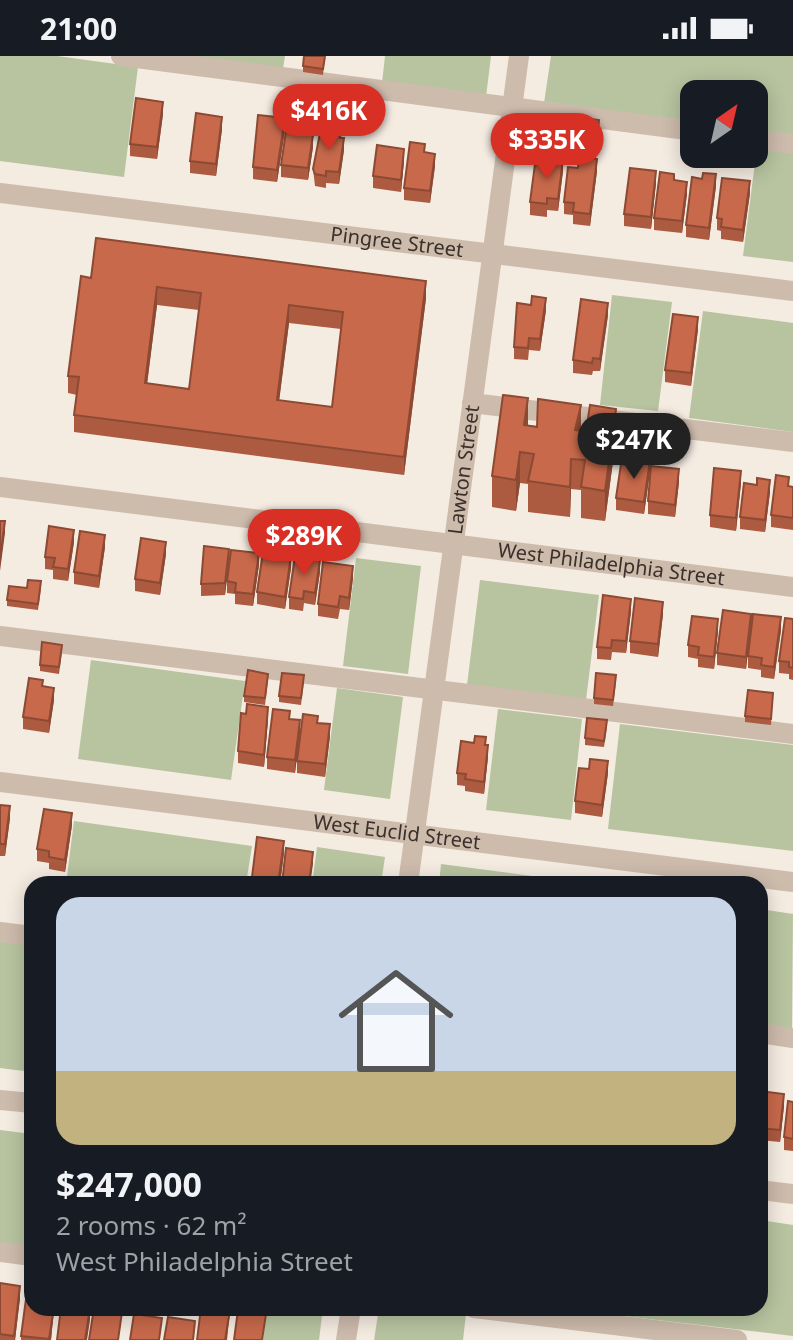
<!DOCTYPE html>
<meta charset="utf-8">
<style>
body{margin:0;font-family:"Noto Sans",sans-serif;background:#20242c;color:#f1f3f6;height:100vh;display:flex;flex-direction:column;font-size:30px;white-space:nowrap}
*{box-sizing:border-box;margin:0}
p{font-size:26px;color:#9ea1a6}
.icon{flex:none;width:44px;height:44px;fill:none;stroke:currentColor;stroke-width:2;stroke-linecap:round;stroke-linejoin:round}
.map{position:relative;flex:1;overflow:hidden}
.panel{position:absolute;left:24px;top:820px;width:744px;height:440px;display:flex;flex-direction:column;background:#171b24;border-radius:24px;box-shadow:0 4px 20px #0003}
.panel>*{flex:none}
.needle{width:52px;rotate:34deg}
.controls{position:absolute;left:680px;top:24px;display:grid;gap:16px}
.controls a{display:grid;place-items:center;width:88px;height:88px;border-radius:16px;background:#171b24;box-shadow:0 4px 20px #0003;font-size:40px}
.price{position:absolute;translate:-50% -68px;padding:0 18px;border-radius:28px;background:#d93025;color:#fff;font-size:26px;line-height:52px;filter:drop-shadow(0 2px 4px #0008)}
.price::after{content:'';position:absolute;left:50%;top:48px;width:24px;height:18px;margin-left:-12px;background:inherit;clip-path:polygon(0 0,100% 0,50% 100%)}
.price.on{background:#222;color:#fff}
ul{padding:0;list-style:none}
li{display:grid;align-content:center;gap:16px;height:424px;padding:0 32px}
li+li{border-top:2px solid #363941}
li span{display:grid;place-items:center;height:248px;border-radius:24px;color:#555}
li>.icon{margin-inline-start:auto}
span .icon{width:144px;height:144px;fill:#fffc;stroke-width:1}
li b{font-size:34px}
.status{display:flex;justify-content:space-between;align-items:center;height:56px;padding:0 40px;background:#171b24;direction:ltr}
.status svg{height:22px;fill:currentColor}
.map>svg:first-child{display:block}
</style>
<div class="status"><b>21:00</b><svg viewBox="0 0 49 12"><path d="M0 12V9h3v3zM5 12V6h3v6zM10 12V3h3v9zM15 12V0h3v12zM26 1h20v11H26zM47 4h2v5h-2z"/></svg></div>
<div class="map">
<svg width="793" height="1284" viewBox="0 0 793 1284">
<rect width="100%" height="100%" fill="#f4ebe1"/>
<path fill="#b8c4a0" d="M0 0H57L138 11 124 121 0 105Z
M184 0H285L283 13Z
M385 0H491L486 41 382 27Z
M551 0H793V79L754 74V38H694V66L544 47Z
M757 91 793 96V206L743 200Z
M612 239 672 246 658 355 600 349Z
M703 255 793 267V376L689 362Z
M356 502 421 510 408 618 343 610Z
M480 524 599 539 586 644 467 629Z
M91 604 245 625 231 724 78 703Z
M337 632 403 641 390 743 324 734Z
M498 653 582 663 571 764 486 754Z
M620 668 793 689V795L608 773Z
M74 765 252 790 246 828H66Z
M317 791 385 801 381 828H312Z
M441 808 532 820 531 828H439Z
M760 853 793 858 792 973 760 969Z
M0 884 32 888V1016L0 1012Z
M0 1074 32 1078 30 1196 0 1192Z
M760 1164 793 1169V1280L573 1254 760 1252Z
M267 1252H323L319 1284H263Z
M379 1252H420L466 1258 463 1284H374Z"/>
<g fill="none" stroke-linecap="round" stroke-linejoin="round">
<g stroke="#cdbbac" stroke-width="20">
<path d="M121 0 694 75"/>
<path d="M754 83 793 88"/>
<path id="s1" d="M0 137 793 235"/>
<path d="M472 347 793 386"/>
<path id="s2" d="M0 431 793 531"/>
<path d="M0 580 793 678"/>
<path id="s3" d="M0 726 793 826"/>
<path id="s4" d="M408 828 519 0"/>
<path d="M0 876 32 880"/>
<path d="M760 977 793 982"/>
<path d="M0 1044 32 1047"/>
<path d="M760 1134 793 1138"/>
<path d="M0 1196 32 1200"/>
<path d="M474 1252 737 1284"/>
<path d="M346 1284 351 1252"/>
</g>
</g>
<path fill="#ac5a40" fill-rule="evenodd" d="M325 0 323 19 303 16V10Z
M318 39 315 59 299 57V51Z
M163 58 157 103 130 100V88Z
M599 70 596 97 572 94V88Z
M222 73 216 120 190 117V105Z
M285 74 277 126 253 123V111Z
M307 78 313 91 308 124 281 121V109Z
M341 82 344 94 339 128 326 127V132L315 130 313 113Z
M425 97 435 110 430 147 404 144V132Z
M725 98H744L743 110 724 108Z
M404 105 401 136 373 132V120Z
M578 112 597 115 590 170 573 168V159L564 158V146Z
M563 115 558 155 547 154V161L530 159V146Z
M674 124 687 138 682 177 654 174V162Z
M656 127 651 173 624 170V158Z
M716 130 709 184 686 181V169Z
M750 137 743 186 721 183V175L717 174V162Z
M91 222 426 242 404 419 74 376V359L77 339 68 337V320ZM157 249 199 254 189 333 147 327ZM289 267 341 273 332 351 279 344Z
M546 254 540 295 529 294 528 304 514 303V291Z
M608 259 600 315H593L592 319 573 317V304Z
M698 273 691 330 665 326V314Z
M528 369 581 375 616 383 605 465 581 462V434L571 433 570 461 528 456V428L520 427 516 455 492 451V420Z
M650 416 644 458 616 454V442Z
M679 426 675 461 648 458V445Z
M741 427 736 475 710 471V459Z
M757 429 770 436 765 476 740 473V461Z
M793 431V474L771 471V459Z
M74 486 68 525 53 523V514L45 513V501Z
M105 491 99 532 74 528V516Z
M166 498 160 539 135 535V523Z
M229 506 225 539 201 540V528Z
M259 509 253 550 235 548V538L227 537V525Z
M291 512 285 553 257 548V536Z
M320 516 315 549 304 547 303 555 289 553V541Z
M353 522 349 554 340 553 338 563 318 560V548Z
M41 532 38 554 7 550V544Z
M631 555 626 597 612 596 611 604 597 603V591Z
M663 558 658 601 630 597V585Z
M793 563V624L789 623V618L779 617V605Z
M751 570 746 613 717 609V597Z
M781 574 774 623 761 621V614L748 612V600Z
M718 575 714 613 698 611V603L688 601V589Z
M62 595 59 618 40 615V609Z
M268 624 265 649 244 646V640Z
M304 625 301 649 279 646V640Z
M616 626 613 650 594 648V642Z
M43 630 54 644 49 677 23 673V661Z
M773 637 771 669 745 666V660Z
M268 663 264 711 238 707V695Z
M290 663 300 676 295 717 267 713V701Z
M318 667 330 680 325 721 297 717V705Z
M607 671 604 691 585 689V682Z
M486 689 488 701 484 738 465 735V730L457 729V717Z
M608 717 602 761 575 757V745Z
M0 749 10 762 5 800H0Z
M72 769 65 816 49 813V807L37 805V793Z
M284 797 280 828H252V821Z
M760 1035 784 1050 780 1086 760 1084Z
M793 1046V1095L784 1094V1081Z
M0 1227 20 1242 15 1284H0Z
M54 1252 51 1284H21V1280Z"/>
<path fill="#8c4a34" d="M163 46V58L157 103V91Z
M222 61V73L216 120V108Z
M285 62V74L277 126V114Z
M313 79V91L308 124V112Z
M344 82V94L339 128V116Z
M404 93V105L401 136V124Z
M435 98V110L430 147V135Z
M563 103V115L558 155V143Z
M597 103V115L590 170V158Z
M656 115V127L651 173V161Z
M716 118V130L709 184V172Z
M750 125V137L743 186V174Z
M687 126V138L682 177V165Z
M426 225V242L404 419V401Z
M157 231V249L145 345V327Z
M546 242V254L540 295V283Z
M608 247V259L600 315V303Z
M289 249V267L277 362V344Z
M698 261V273L691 330V317Z
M528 342V373L524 400V369Z
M581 349V379L575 405V374Z
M616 353V383L605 465V435Z
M520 396V427L516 455V424Z
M571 403V433L570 461V431Z
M650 404V416L644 458V446Z
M679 413V426L675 461V449Z
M741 415V427L736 475V462Z
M770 424V436L765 476V464Z
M5 465V477L0 515V503Z
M74 474V486L68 525V513Z
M105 479V491L99 532V520Z
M166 486V498L160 539V527Z
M229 493V506L225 539V527Z
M259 497V509L253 550V538Z
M291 500V512L285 553V541Z
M320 504V516L315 549V537Z
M353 510V522L349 554V542Z
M631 543V555L626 597V585Z
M663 546V558L658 601V588Z
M751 558V570L746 613V601Z
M781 561V574L774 623V611Z
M718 563V575L714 613V601Z
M54 632V644L49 677V665Z
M268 651V663L264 711V699Z
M300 664V676L295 717V704Z
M330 668V680L325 721V708Z
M488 689V701L484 738V726Z
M608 705V717L602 761V749Z
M10 750V762L5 800V788Z
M72 757V769L65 816V804Z
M284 785V797L280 828H278Z
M313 796V808L310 828H309Z
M784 1038V1050L780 1086V1074Z
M20 1230V1242L15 1284H14Z
M54 1252 51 1284H49Z
M90 1252V1264L87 1284H85Z
M230 1254 227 1284H225Z"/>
<path fill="#c8694b" stroke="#8c4a34" stroke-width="2" fill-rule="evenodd" d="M304 0H325L323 13 303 10Z
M301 30 318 32 315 53 299 51Z
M136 42 163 46 157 91 130 88Z
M196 57 222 61 216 108 190 105Z
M258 59 285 62 277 114 253 111Z
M575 61 599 64 596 91 572 88Z
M293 68 307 70 306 78 313 79 308 112 281 109 286 75 292 76Z
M321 72 341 75 340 82H344L339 116 326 115V120L315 118 313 113Z
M410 86 425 88 424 96 435 98 430 135 404 132Z
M377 89 404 93 401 124 373 120Z
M725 98H744L743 104 724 102Z
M579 100 597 103 590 158 573 156 574 147 564 146 568 111 578 112Z
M544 101 563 103 558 143 547 142V148L530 146 535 108 543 109Z
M630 112 656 115 651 161 624 158Z
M660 116 674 118V124L687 126 682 165 654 162Z
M703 117 716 118 709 172 686 169 692 121 702 123Z
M722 122 750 125 743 174 721 171 722 163 717 162Z
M96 182 426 225 404 401 74 359 79 321 68 320 81 220 91 222ZM157 231 201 237 189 333 145 327ZM289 249 343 256 332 351 277 344Z
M532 240 546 242 540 283 529 282 528 292 514 291 517 247 531 249Z
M581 243 608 247 600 303 593 302 592 307 573 304Z
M673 258 698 261 691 317 665 314Z
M503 339 528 342 524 369 537 371 538 343 581 349 575 374 586 376 590 349 616 353 605 435 581 431 585 404 571 403 570 431 528 425 534 398 520 396 516 424 492 420Z
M635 402 650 404 644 446 616 442 621 408 634 410Z
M651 410 679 413 675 449 648 445Z
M714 412 741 415 736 462 710 459Z
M776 419 789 421 788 430 793 431V462L771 459Z
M757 422 770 424 765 464 740 461 744 427 757 429Z
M0 465H5L0 503Z
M49 470 74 474 68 513 53 511 55 502 45 501Z
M80 475 105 479 99 520 74 516Z
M141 482 166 486 160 527 135 523Z
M204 490 229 493 225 527 201 528Z
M231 494 259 497 253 538 235 536 236 527 227 525Z
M263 496 291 500 285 541 257 536Z
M295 500 320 504 315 537 304 535 303 543 289 541Z
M323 506 353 510 349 542 340 540 338 551 318 548Z
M28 524 41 525 38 548 7 544 9 530 27 532Z
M603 539 631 543 626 585 612 584 611 592 597 591Z
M635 542 663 546 658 588 630 585Z
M723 554 751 558 746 601 717 597Z
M753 558 781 561 774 611 761 609 762 602 748 600Z
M692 560 718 563 714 601 698 599 699 591 688 589Z
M785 562 793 563V612L789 611V606L779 605Z
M42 586 62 589 59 611 40 609Z
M248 614 268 618 265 642 244 640Z
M282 617 304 619 301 642 279 640Z
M596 617 616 619 613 644 594 642Z
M29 622 43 624 42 630 54 632 49 665 23 661Z
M748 634 773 637 771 663 745 660Z
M247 648 268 651 264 699 238 695 241 657 246 658Z
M273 653 290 655 289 663 300 664 295 704 267 701Z
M303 658 318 660 317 667 330 668 325 708 297 705Z
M587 662 607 664 604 685 585 682Z
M475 680 486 681 485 689H488L484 726 465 723 466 718 457 717 461 685 474 687Z
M590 703 608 705 602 749 575 745 579 712 589 713Z
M0 749 10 750 5 788H0Z
M44 753 72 757 65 804 49 801V795L37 793Z
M257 781 284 785 278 828H261V823L252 821Z
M286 792 313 796 309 828H282Z
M534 824 560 828H534Z
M760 1035 784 1038 780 1074 760 1072Z
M788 1045 793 1046V1083L784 1081Z
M0 1227 20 1230 14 1280 0 1278Z
M26 1243 32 1244V1252H54L49 1283 21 1280Z
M61 1252H90L85 1284H57Z
M94 1252 122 1256 118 1284H89Z
M201 1252H216L230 1254 225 1284H197Z
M238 1254 266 1258 262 1284H234Z
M134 1258 162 1262 159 1284H130Z
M168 1261 195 1265 193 1284H164Z"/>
<g text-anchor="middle" stroke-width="6" stroke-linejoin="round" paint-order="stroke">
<g font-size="20" fill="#3b302b" stroke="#fbf5ee">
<text dy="7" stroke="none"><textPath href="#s1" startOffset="400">Pingree Street</textPath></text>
<text dy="7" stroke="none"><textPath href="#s4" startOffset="418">Lawton Street</textPath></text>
<text dy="7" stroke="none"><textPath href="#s2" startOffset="616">West Philadelphia Street</textPath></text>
<text dy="7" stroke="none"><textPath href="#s3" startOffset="400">West Euclid Street</textPath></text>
</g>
</g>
</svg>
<div class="controls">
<a><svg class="needle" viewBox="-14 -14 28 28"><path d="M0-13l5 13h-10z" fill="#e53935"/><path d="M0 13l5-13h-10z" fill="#9ea1a6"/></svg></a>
</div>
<b class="price" style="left:329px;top:96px">$416K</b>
<b class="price" style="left:547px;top:125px">$335K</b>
<b class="price on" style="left:634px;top:425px">$247K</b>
<b class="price" style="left:304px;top:521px">$289K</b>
<section class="panel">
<ul>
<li><span style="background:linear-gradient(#c9d6e8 70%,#c2b280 0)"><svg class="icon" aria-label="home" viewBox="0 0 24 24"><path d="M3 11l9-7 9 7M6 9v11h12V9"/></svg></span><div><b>$247,000</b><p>2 rooms · 62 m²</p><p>West Philadelphia Street</p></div></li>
</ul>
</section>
</div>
